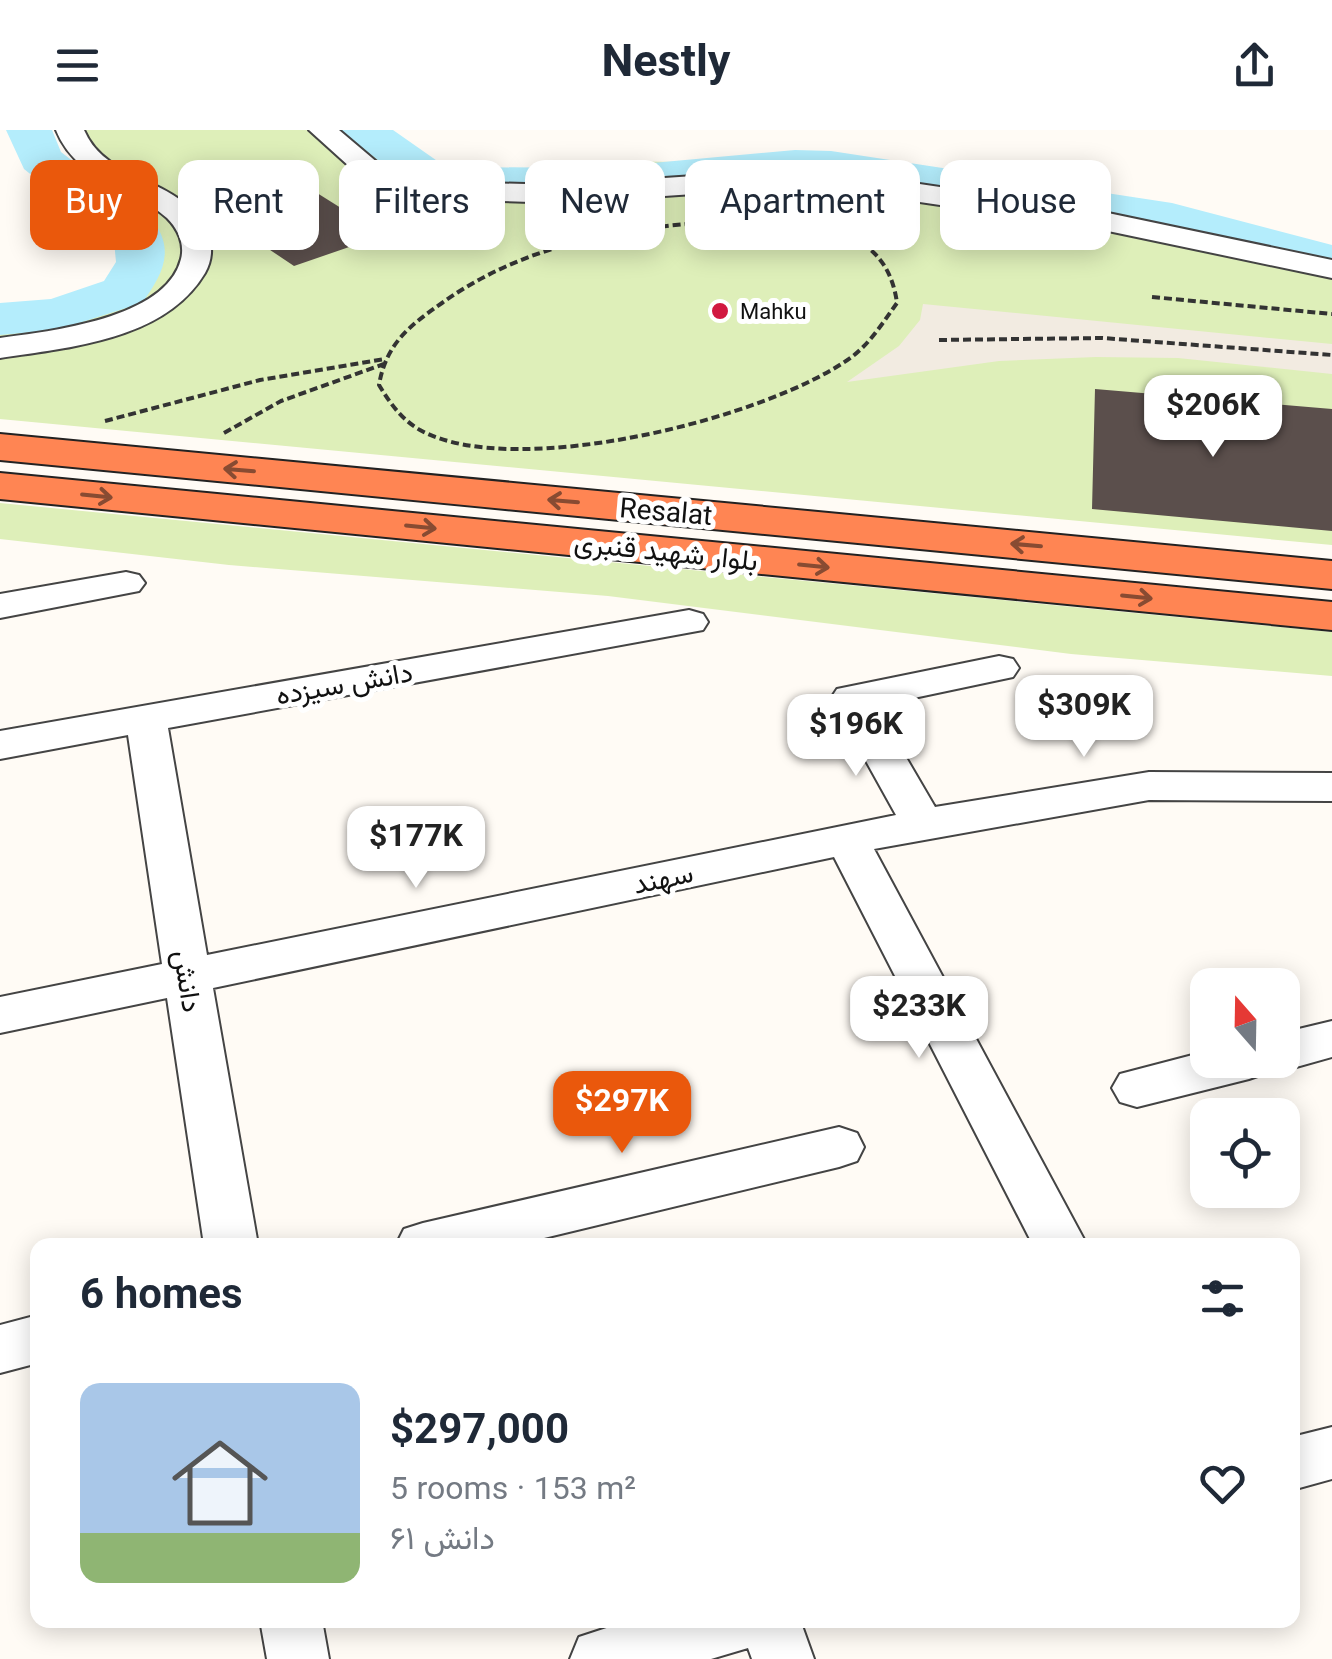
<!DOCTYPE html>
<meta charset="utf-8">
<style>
body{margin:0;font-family:Georgia,Vazirmatn,serif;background:#f2f2f3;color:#1f2937;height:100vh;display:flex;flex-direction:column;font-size:38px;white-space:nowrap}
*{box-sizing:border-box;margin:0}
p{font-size:32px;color:#747a83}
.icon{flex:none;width:55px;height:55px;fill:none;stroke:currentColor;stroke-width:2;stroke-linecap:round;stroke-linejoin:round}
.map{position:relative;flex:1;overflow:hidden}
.drawer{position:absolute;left:30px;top:1108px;width:1270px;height:390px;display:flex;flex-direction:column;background:#fff;border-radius:20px;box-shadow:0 5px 25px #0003}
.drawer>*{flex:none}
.banner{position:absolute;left:30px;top:30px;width:1272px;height:90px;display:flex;gap:20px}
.needle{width:65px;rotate:340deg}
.buttons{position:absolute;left:1190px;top:838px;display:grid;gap:20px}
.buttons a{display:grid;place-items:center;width:110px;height:110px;border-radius:20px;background:#fff;box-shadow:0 5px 25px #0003;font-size:50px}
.price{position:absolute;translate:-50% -85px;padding:0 22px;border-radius:20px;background:#fff;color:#222;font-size:32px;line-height:65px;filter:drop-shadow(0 2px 5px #0008)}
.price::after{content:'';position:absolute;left:50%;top:60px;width:30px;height:22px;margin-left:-15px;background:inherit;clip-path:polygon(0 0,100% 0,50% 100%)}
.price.current{background:#ea580c;color:#fff}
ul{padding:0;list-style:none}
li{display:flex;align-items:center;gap:30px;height:250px;padding:0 50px}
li+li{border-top:2px solid #e0e1e3}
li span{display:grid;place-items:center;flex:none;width:280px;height:200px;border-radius:20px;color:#555}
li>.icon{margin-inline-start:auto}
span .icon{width:120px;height:120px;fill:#fffc;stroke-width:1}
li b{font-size:42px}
h2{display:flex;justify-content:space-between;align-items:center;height:120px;padding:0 50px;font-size:42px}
.tag{padding:0 35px;border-radius:20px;background:#fff;box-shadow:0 5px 25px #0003;font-size:35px;line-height:90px}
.tag.current{background:#ea580c;color:#fff}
header{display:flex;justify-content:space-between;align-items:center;height:130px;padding:0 50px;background:#fff;font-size:45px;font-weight:700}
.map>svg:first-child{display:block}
</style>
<header><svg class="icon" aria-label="menu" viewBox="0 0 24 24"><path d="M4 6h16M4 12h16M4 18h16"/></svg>Nestly<svg class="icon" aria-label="share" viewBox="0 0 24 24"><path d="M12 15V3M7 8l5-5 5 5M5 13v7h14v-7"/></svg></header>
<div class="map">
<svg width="1332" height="1529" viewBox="0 0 1332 1529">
<rect width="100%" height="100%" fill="#fffbf5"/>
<path fill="#deefb9" d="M66 0H343L362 16 481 50 610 31 812 34 1220 96 1332 126V415L0 289V195L118 176 162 114 71 25Z
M0 373 1332 502V546L1071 524 608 466 229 435 0 409Z"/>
<path fill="#f2ebe1" d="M923 174 1332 214V244L1178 228 1096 227 999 231 847 252 899 216 920 190Z"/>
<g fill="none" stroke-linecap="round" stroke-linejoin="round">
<path fill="#b4edfc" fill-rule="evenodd" d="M6 0H52L61 22 156 95C175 124 160 148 142 173L57 200 0 205V173L51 169 104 151 116 132 114 111 24 39Z
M340 0H393L443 35 456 37 598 38 795 20 831 21 1172 73 1332 115V145L1169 102 831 49C697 45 565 78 430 62L413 58Z"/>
</g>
<path fill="#5b4f4c" d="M282 41 384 105 294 136 200 73Z
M1095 259 1332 279V401L1092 379Z"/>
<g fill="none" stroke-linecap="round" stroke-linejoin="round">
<g stroke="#444" stroke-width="4">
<path id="minor" d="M56 0H84C102 43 154 47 187 75 207 92 219 118 205 143 165 210 71 217 0 228V208C50 201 166 189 181 129 185 114 178 99 167 88 129 54 77 52 56 0Z
M309 0H339L391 44 409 51 561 55 811 38 1089 79 1332 130V148L1089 97 811 56 561 73 405 68 371 56Z
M126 442 139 445 145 453 139 461 0 488V464Z
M689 480 703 484 708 492 703 500 168 598 207 825 896 685 831 568 837 559 999 526 1013 529 1019 538 1013 547 876 576 935 677 1149 642 1332 643V671L1149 670 874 719 1087 1115H1033L834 727 213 858 258 1115H204L167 868 0 903V867L162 834 128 605 0 629V601Z
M1332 891V927L1282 941 1270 937 1266 943 1249 949 1137 977 1120 972 1112 958 1120 944 1208 921V930H1282V903Z
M839 997 857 1003 864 1017 857 1031 839 1037 515 1115H396L404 1099 423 1093Z
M38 1185V1233L0 1243V1195Z
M1332 1297V1349L1292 1360V1307Z
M260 1490H322L329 1529H267Z
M631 1490H800L814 1529H752L748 1518 711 1529H570L579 1507Z"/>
</g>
<g stroke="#222" stroke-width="4">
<path id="highway" d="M0 304 1332 431V459L0 330Z
M0 343 1332 472V500L0 369Z"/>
</g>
<path stroke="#333" stroke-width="4" stroke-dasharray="8 4" stroke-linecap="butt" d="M782 89C838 99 888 108 897 173 884 191 871 212 853 226 770 288 514 352 420 300 401 289 390 273 379 255 386 214 409 196 442 173 541 102 664 92 782 89Z
M1152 167 1332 184
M939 210 1102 208 1332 225
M105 291 260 250 385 229
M224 303 281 271 384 234"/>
<use href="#minor" fill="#fff" fill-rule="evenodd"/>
<use href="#highway" fill="#ff8553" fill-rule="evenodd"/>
</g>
<defs><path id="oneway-shaft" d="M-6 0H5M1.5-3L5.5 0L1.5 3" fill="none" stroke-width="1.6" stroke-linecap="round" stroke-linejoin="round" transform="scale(2.5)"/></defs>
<g stroke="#884b32">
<use href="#oneway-shaft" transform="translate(239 340) rotate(-175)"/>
<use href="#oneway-shaft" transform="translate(97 366) rotate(6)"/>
<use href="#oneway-shaft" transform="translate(563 371) rotate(-175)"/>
<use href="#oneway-shaft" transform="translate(421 397) rotate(6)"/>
<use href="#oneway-shaft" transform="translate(1026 415) rotate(-175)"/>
<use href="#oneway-shaft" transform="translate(814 436) rotate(6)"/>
<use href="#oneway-shaft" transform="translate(1137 467) rotate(6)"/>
</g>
<circle fill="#d11940" stroke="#fff" stroke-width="4" cx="720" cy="181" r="10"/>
<g text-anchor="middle" stroke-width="10" stroke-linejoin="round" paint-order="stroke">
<g font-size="22" fill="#111" stroke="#fff" text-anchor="start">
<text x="740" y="189">Mahku</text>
</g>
<g font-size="28" fill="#111" stroke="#fff">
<text transform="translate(666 381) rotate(5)" y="10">Resalat</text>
<text transform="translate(666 421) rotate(6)" y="10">بلوار شهید قنبری</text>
<text transform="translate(344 553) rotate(-10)" y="10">دانش سیزده</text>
<text transform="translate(663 748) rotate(-12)" y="10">سهند</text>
<text transform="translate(188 851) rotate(81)" y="10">دانش</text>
</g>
</g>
</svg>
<div class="buttons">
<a><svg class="needle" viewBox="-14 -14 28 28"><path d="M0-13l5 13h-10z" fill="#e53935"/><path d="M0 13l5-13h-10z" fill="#747a83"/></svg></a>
<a><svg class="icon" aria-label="locate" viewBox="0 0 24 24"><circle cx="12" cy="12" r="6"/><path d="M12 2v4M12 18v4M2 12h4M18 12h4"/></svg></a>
</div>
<b class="price" style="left:1213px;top:330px">$206K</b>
<b class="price" style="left:1084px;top:630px">$309K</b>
<b class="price" style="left:856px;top:649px">$196K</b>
<b class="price" style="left:416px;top:761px">$177K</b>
<b class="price" style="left:919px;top:931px">$233K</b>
<b class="price current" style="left:622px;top:1026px">$297K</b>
<div class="banner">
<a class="tag current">Buy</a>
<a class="tag">Rent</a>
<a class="tag">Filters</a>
<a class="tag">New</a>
<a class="tag">Apartment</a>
<a class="tag">House</a>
</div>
<section class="drawer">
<h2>6 homes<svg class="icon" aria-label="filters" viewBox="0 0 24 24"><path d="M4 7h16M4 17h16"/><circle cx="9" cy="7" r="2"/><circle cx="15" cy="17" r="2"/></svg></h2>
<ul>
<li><span style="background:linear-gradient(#a9c7e8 75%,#8fb573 0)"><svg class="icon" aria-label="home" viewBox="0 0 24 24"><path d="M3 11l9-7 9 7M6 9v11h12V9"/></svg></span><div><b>$297,000</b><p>5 rooms · 153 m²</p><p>دانش ۶۱</p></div><svg class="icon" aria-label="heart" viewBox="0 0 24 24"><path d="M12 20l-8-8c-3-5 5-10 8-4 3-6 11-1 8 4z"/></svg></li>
</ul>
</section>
</div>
